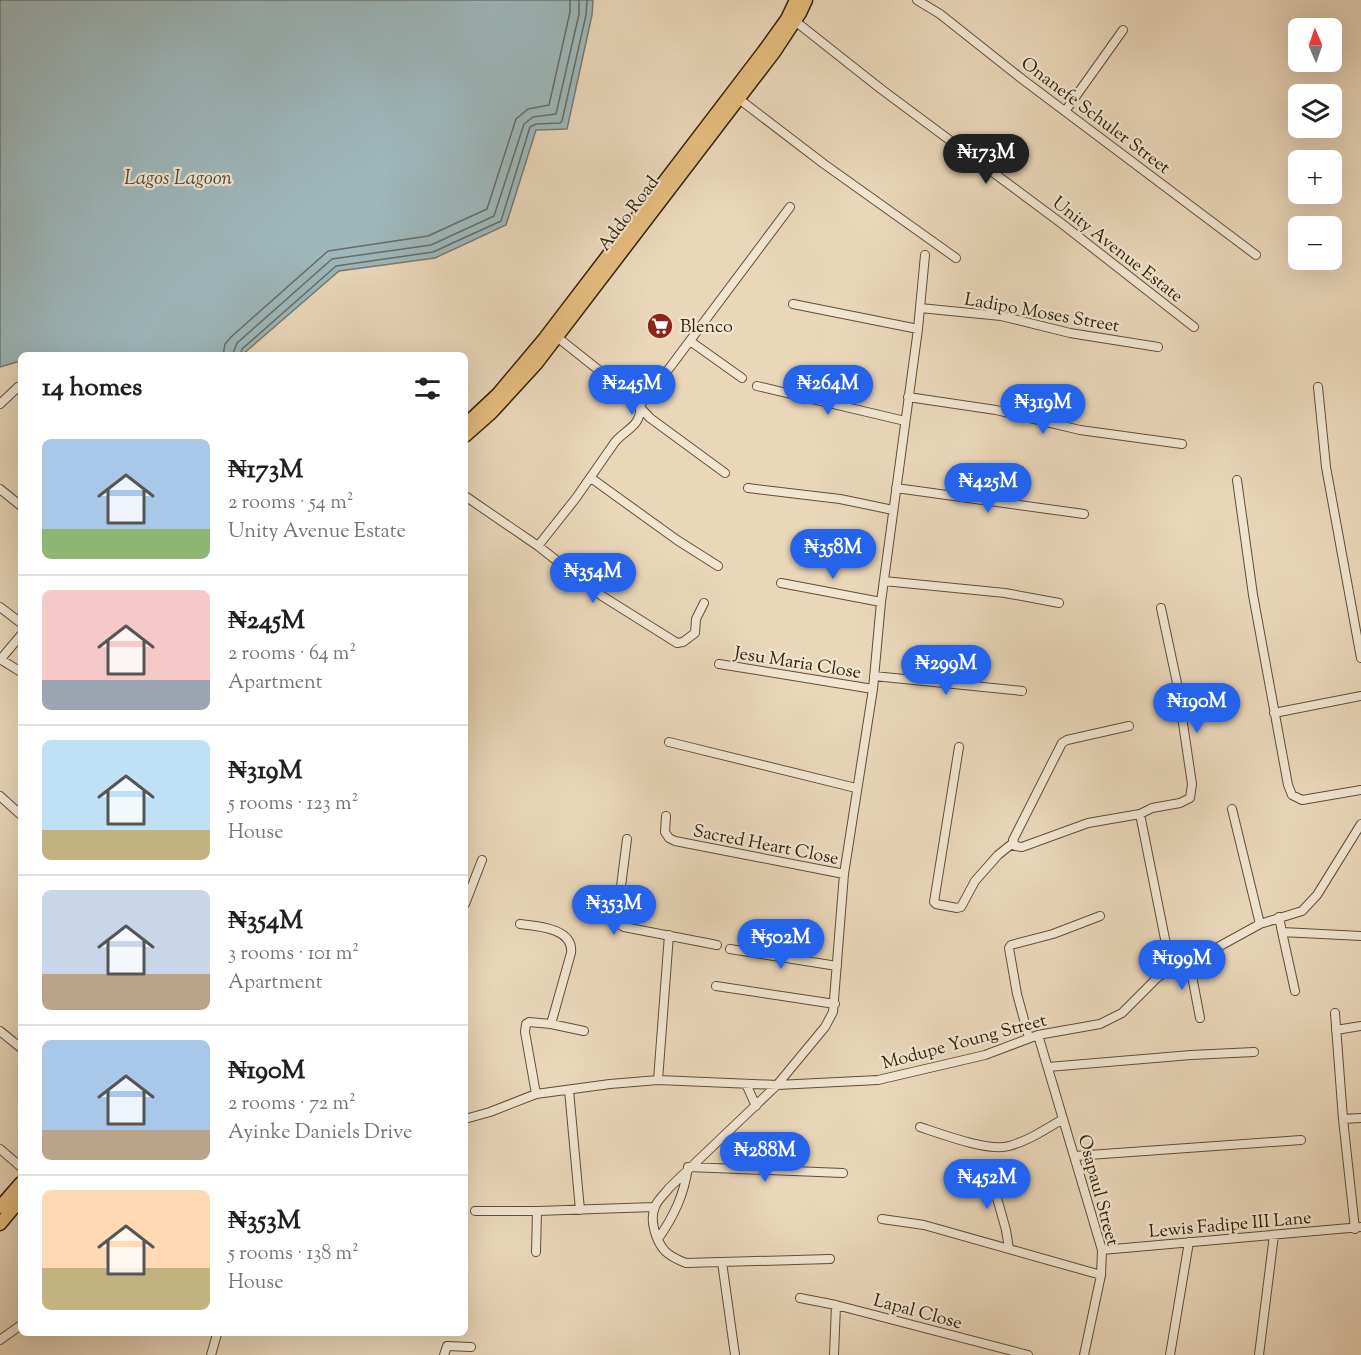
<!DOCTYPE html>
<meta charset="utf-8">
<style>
body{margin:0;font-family:"Sorts Mill Goudy",serif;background:#f2f2f2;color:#202124;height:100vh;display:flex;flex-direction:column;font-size:22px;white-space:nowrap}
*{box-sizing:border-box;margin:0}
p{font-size:20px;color:#757577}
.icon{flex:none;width:33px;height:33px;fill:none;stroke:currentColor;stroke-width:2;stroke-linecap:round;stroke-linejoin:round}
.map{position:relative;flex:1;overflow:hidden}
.panel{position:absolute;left:18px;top:352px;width:450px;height:984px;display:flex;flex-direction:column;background:#fff;border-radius:9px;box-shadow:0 6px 24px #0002}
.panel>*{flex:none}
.needle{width:39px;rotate:358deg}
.tools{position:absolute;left:1288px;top:18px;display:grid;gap:12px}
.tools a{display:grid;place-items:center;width:54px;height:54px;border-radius:9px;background:#fff;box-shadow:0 6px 24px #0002;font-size:30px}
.price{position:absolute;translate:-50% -51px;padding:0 14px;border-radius:21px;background:#2563eb;color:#fff;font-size:20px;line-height:39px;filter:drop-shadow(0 2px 3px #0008)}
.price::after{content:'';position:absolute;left:50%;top:36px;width:18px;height:14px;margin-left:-9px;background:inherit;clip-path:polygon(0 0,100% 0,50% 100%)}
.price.active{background:#222;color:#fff}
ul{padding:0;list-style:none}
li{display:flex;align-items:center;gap:18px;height:150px;padding:0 24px}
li+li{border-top:2px solid #e0e0e0}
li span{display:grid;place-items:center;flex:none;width:168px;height:120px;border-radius:9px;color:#555}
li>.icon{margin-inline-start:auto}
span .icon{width:72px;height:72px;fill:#fffc;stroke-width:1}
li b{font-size:26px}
h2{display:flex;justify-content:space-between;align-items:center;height:72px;padding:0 24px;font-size:26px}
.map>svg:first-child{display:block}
</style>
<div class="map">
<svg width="1361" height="1355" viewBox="0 0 1361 1355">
<rect width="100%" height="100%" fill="#ead7ba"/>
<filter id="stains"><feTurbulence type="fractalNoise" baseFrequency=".00333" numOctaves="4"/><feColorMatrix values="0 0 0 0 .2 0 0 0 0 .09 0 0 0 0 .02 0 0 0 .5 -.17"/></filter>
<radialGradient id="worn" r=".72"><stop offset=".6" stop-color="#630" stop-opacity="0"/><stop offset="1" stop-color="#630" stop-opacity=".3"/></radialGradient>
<path fill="#9db7bb" stroke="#737b73" stroke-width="1.5" d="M0 0H593L592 15 567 129 536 130 506 225 435 258 339 271 242 355 21 356V361L0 367Z"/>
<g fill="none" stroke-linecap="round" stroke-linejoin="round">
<path stroke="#686c62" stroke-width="1.5" d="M223 356 225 344 231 337 328 251 428 236 487 209 516 119 528 109 549 105 570 12V0
M232 356 237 343 332 259 431 245 494 216 524 124 533 117 556 114 579 14V0
M240 356 242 349 336 266 433 252 501 221 530 127 536 124 560 123 562 121 586 15 587 0"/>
<g stroke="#614e34" stroke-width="10">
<path id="minor" d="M917 0 940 14 1022 79 1256 255
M795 21 881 89 1061 223 1194 327
M739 99 824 164 956 258
M1066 110 1123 30
M793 304 918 329
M920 308 1001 316 1070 333 1158 347
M557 337 625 391 650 418 725 473
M690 341 742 378
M757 386 905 421
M1318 387 1326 467 1361 658
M908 397 996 410 1080 430 1182 444
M0 404 18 387
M591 478 677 540 718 566
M1237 480 1253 595 1288 785 1292 795 1302 800 1361 790
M748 488 840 499 893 510
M896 488 1084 514
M0 489 21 506
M465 496 538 546 602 596 677 643 683 642 695 633 696 619 704 603
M538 546 576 498 615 442C626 429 642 426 640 405L671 366 790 207
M884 581 1005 593 1059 603
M781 583 881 602
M0 607 21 623
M0 659 21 672
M0 660 21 635
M719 664 873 689
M874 676 1022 691
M1274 713 1361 696
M1129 726 1067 740 1062 743 1013 840 1015 846 1022 847 1088 823 1140 814 1152 808 1180 803 1190 798 1192 784 1177 683 1161 608
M669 742 856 788
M959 747 934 902 936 904 957 908 961 907 975 881 998 855 1013 843
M0 796 21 815
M1232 809 1260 924
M1140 814 1165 939 1174 966
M666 816 665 832 669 838 675 841 844 874
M627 839 617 918 619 924 624 927 717 945
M465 904 482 860
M1279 917 1282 932 1361 936
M520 924C537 926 574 928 571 953L551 1024
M1282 932 1295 991
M730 949 837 966
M1189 960 1200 1018
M716 986 835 1004
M1335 1013 1343 1119 1355 1229
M1336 1030 1361 1026
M0 1031 21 1048
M1038 1035 1102 1250 1101 1275 1084 1355
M1029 1038 1017 994 1009 948 1011 945 1053 934 1100 916
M1048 1067 1191 1055 1254 1052
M658 1080 669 935
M746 1084 756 1106
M569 1090 580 1210
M536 1094 525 1032 526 1024 529 1022 551 1024 584 1031
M465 1119 490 1112 536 1094 610 1084 658 1080 777 1085 878 1080 985 1055 1038 1035 1100 1024 1122 1013 1157 978 1174 966 1209 952 1260 924 1302 911 1317 895 1361 824
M1343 1119 1361 1118
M920 1127C941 1134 989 1152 1009 1146 1028 1141 1046 1129 1063 1119
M0 1149 21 1167
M1075 1156 1301 1140
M988 1166 1006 1230 1009 1249
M475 1211H537L654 1207
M882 1219 924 1225 1101 1275
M658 1239C674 1216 684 1195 688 1167L843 1173
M1102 1250 1361 1227
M536 1252 537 1211
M830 1259 686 1263C678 1260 671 1257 665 1251 656 1241 649 1220 655 1207 657 1200 665 1194 669 1188L777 1085 825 1027 833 1012 844 874 873 689 881 602 918 329 925 255
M722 1262 735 1355
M800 1298 836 1305 1028 1355
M0 1340 21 1325
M211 1355 217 1334
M444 1355 447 1346 471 1347
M834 1355 836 1305
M1170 1355 1189 1242
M1259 1355 1274 1235"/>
</g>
<g stroke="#332108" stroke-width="15">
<path id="primary" d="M465 425 498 394 545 338 764 51 787 19 796 0
M465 436 491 413 536 364 775 51 800 13 806 0
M0 1207 21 1183
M0 1224 21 1199"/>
</g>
<use href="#minor" stroke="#f1e5d2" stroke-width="8"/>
<use href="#primary" stroke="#e5bc7d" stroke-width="12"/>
</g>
<defs>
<g id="supermarket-disc" transform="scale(1.35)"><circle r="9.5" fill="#8f2418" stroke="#f1e5d2"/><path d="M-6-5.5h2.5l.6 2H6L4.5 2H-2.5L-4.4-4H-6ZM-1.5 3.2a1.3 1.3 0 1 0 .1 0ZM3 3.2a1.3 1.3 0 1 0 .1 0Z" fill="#fff"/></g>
</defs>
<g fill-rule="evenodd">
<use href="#supermarket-disc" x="660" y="326"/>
</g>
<g text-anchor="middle" stroke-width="4.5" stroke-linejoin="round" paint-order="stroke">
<g font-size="18" fill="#332108" stroke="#f1e5d2">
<text transform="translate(1096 115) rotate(37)" y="6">Onanefe Schuler Street</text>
<text transform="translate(628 213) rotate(-53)" y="6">Addo Road</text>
<text transform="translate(1118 249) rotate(38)" y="6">Unity Avenue Estate</text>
<text transform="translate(1042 312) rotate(10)" y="6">Ladipo Moses Street</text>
<text transform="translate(798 662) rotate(9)" y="6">Jesu Maria Close</text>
<text transform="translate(766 844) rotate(11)" y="6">Sacred Heart Close</text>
<text transform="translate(964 1041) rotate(-15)" y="6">Modupe Young Street</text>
<text transform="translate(1099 1190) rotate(75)" y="6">Osapaul Street</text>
<text transform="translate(1230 1224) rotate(-5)" y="6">Lewis Fadipe III Lane</text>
<text transform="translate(918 1311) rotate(15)" y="6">Lapal Close</text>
</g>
<g font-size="18" fill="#332108" stroke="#f1e5d2" text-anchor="start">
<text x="680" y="332">Blenco</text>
</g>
<g font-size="20" font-style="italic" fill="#534e3e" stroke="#f1e5d2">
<text x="178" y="184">Lagos Lagoon</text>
</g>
</g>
<rect width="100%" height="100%" filter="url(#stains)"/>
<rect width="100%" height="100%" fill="url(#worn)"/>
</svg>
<div class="tools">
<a><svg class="needle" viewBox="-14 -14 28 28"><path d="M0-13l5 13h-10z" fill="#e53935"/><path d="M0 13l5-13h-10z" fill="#757577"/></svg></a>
<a><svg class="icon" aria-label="layers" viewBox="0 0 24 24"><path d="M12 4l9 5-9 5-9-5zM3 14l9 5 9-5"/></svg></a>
<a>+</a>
<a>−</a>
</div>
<b class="price active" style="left:986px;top:185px">₦173M</b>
<b class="price" style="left:632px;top:416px">₦245M</b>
<b class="price" style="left:828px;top:416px">₦264M</b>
<b class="price" style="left:1043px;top:435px">₦319M</b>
<b class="price" style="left:988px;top:514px">₦425M</b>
<b class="price" style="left:833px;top:580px">₦358M</b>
<b class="price" style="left:593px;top:604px">₦354M</b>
<b class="price" style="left:946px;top:696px">₦299M</b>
<b class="price" style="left:1197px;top:734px">₦190M</b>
<b class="price" style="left:614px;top:936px">₦353M</b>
<b class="price" style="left:781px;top:970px">₦502M</b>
<b class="price" style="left:1182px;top:991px">₦199M</b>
<b class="price" style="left:765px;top:1183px">₦288M</b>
<b class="price" style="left:987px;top:1210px">₦452M</b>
<section class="panel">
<h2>14 homes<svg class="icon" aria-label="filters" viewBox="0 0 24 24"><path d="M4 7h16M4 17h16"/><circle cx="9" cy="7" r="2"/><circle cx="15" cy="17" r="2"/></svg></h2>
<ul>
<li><span style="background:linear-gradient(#a9c7e8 75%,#8fb573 0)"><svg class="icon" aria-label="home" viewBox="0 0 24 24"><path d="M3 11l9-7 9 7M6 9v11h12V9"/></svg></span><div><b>₦173M</b><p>2 rooms · 54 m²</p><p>Unity Avenue Estate</p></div></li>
<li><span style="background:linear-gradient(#f6c9c9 75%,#9aa5b1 0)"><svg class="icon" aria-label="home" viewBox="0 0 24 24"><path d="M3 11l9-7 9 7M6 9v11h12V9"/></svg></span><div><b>₦245M</b><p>2 rooms · 64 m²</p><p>Apartment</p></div></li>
<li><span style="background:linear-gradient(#bfe0f5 75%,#c2b280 0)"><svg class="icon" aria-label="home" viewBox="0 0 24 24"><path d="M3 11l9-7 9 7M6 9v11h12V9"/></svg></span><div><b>₦319M</b><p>5 rooms · 123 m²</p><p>House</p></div></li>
<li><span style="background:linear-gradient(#c9d6e8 70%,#b9a48a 0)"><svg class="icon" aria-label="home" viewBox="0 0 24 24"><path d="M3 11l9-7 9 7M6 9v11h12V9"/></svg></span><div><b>₦354M</b><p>3 rooms · 101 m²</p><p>Apartment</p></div></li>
<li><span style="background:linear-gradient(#a9c7e8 75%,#b9a48a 0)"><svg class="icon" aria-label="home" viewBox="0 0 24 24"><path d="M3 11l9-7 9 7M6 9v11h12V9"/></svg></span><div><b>₦190M</b><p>2 rooms · 72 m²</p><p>Ayinke Daniels Drive</p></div></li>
<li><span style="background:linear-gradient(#ffd9b3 65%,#c2b280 0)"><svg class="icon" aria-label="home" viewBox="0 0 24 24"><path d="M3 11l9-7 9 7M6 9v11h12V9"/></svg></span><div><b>₦353M</b><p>5 rooms · 138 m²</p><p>House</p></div></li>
</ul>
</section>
</div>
